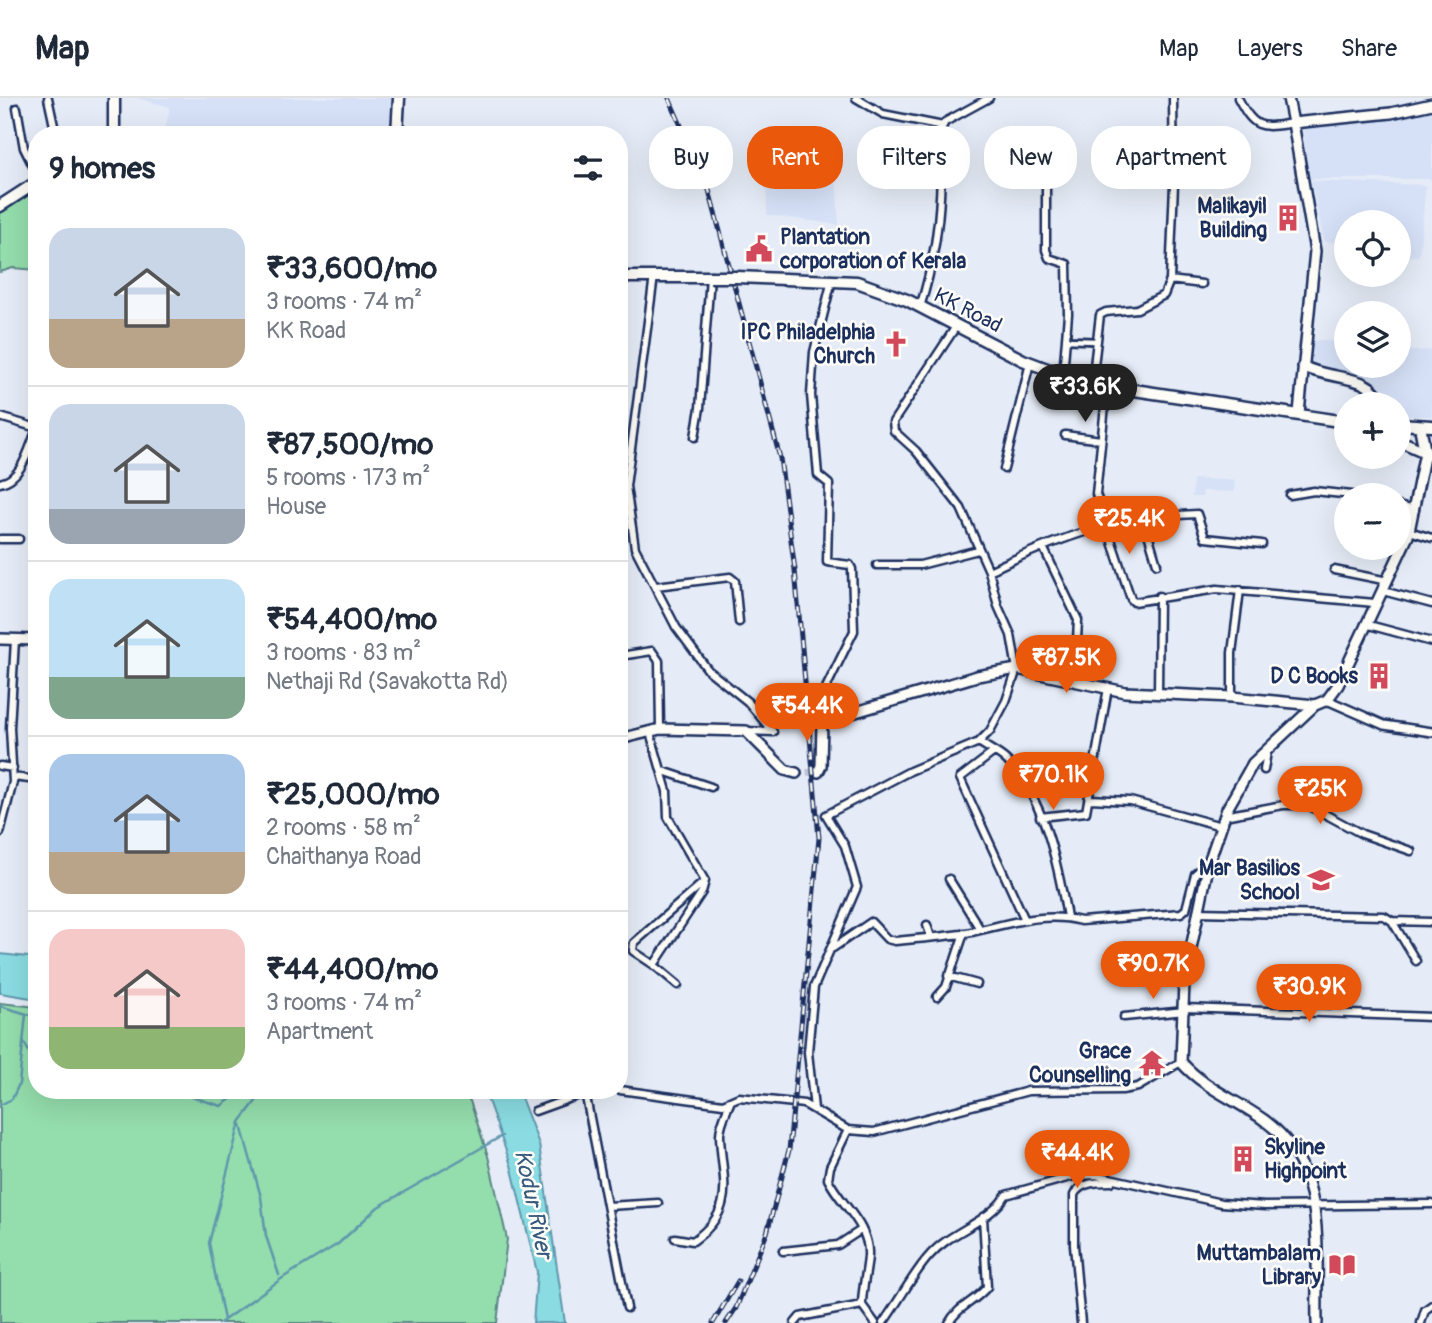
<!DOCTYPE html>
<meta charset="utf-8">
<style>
body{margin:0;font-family:Pangolin,sans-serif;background:#f2f2f3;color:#1f2937;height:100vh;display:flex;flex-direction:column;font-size:26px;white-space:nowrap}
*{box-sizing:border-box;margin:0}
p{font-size:23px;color:#747a83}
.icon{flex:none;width:38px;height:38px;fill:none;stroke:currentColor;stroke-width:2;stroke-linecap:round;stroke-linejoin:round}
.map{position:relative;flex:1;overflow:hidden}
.sheet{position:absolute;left:28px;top:28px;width:600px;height:973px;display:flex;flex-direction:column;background:#fff;border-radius:28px;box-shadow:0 7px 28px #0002}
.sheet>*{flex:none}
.top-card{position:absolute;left:649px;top:28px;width:665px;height:63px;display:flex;gap:14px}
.tools{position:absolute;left:1334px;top:112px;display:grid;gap:14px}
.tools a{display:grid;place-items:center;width:77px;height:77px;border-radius:50%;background:#fff;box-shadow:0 7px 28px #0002;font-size:35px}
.price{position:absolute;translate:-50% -60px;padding:0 16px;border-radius:24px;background:#ea580c;color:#fff;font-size:23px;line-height:46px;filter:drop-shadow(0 2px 4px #0008)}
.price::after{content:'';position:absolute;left:50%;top:42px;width:21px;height:16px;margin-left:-10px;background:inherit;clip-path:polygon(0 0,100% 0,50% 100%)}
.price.selected{background:#222;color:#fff}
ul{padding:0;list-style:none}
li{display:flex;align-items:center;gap:21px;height:175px;padding:0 21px}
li+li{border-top:2px solid #e0e1e3}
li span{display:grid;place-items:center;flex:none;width:196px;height:140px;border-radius:21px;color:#555}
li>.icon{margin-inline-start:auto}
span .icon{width:84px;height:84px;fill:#fffc;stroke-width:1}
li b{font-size:30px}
h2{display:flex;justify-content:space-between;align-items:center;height:84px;padding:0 21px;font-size:30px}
.pill{padding:0 24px;border-radius:28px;background:#fff;box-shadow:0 7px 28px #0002;font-size:24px;line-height:63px}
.pill.selected{background:#ea580c;color:#fff}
header{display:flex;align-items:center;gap:42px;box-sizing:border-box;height:98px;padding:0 35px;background:#fff;border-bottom:2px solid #e0e1e3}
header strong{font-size:33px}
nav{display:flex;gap:38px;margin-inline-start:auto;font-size:24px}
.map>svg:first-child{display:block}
</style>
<header>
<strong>Map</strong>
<nav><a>Map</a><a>Layers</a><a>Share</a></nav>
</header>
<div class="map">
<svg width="1432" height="1225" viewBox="0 0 1432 1225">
<rect width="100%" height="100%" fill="#e6ecf7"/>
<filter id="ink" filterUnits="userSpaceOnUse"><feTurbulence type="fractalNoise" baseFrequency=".0143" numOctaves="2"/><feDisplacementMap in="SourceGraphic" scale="14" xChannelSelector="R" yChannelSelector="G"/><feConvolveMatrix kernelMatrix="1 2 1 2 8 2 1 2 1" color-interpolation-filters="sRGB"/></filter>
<g filter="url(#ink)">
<path fill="#d6e1f7" d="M136 0H391L390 37H164L170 9Z
M1432 12V81H1310L1302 28Z
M765 35 834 41 839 127 767 117Z
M1311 83 1426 87 1419 158 1398 157V124H1346V145L1324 144Z
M1324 242 1346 245V268H1398V250L1413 253 1432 252V318H1398V306H1385L1381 296 1369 283 1330 276 1309 265 1305 256 1306 243Z
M1193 381 1235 382 1234 394 1203 393 1202 399H1192Z"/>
<path fill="#94ddac" stroke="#588685" stroke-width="2" d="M37 91V172L13 170 0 174V115Z
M0 905 37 909V992H458L470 1003 488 1058 507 1141 497 1225H0Z"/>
<path fill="#8adce2" stroke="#5e97ad" stroke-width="2" d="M0 856 37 860V901L0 895Z
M478 992H518L539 1046 565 1225H533L537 1174 511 1067 487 1000Z"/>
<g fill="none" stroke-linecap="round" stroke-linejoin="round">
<path stroke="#5e97ad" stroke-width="2.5" d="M0 908 37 919
M23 942 37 970
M122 992H144
M184 992 192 999 221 1008 243 992
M255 992 256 1003 240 1024 261 1099 266 1138 279 1177
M0 1007 12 1001 19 986 26 916
M224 1222 209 1145 240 1024
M220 1225 284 1179 338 1146 378 1109 502 1038"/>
<path stroke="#bdc6d8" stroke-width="7" stroke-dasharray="7 3.5" stroke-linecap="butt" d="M796 675 818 674"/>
<g stroke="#1b2f5e" stroke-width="10">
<path id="pedestrian" d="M1066 242 1096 243"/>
</g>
<g stroke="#1b2f5e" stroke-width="11">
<path id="minor" d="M48 0 56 37
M856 0 883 16 943 28
M1173 0 1174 86
M1238 0C1254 30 1259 31 1293 25
M17 10 24 50 37 76
M1046 90V152L1049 160 1067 166 1068 216 1063 277
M654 178 626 388 635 450 676 529 708 572 748 604 773 634 746 633
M1170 182 1202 186
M920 209C939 150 943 94 940 33L945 24 989 0
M1092 285 1100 217 1106 214 1137 211 1164 197 1170 182 1174 86C1163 72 1147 73 1131 71
M1107 288 1096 396 1131 501 1134 504 1217 491 1375 505
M0 319 37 330
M1065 337 1101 342
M695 339 700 310 710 179
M1004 371 1030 265
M0 385C23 381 29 349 37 331
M1290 397 1314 393 1352 397
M1398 408 1415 412
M1143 419 1157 466
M1409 433 1432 440
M0 441H19
M1043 449 1078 522 1075 583
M877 467H920L978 452
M1334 472 1388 483
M989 473C1061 438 1116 419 1197 416L1205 440 1262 446
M656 488 730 479 735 483 739 524
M1383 493 1432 506
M1365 526 1432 544
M620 558 652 553 659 563 660 631
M1158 595 1159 498
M1232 599V555L1240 492
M822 624 820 602 854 533 852 471 850 467 827 464 829 386 818 377 811 297 814 254 832 182
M650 634 667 693 668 719 705 783 702 794 658 861 654 867 633 853 634 845 705 783
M979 644C987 650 999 655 1006 662 1045 700 1058 768 1067 819
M994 654 960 680 1025 822
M0 668 13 670
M1264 672 1267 654
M663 673 711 689
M13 679 37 682
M1090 701 1130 703 1221 728
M1224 718 1283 707H1308L1362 736 1411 753
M1040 719 1086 714 1108 590
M0 735 13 684 10 630 15 542
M949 781 980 831
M1197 814 1384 818 1392 823 1416 863
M1392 823 1432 824
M927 827 931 839
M833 850 871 824 887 841 895 843C917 841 939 839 961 836 1000 829 1041 812 1081 823L1181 815 1186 811 1195 776 1209 764
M654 867 678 887
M948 878 977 886
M937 899 946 889 964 835
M1185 910 1432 919
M1124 919 1185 913
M620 992 723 1006 739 999 804 1006 848 1032 874 1034 1028 993 1122 992 1138 989 1181 964
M585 994 627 1210
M814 1011 808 954 814 889 857 789 845 748 826 717 910 673 979 644 990 633 1006 603 1017 571 1011 537 998 508 989 473 961 410 916 353 894 333 893 324 957 227
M535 1013 593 992
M848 1032 830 1069 828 1081C840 1106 870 1127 868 1158 867 1174 862 1190 862 1207L875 1225
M608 1108 658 1105
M675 1140 693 1143C739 1110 721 1081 720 1037 720 1026 726 1015 730 1005
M783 1153 838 1147 861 1132
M795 1225 800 1219 862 1207
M883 1225C898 1205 914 1174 930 1157 952 1132 989 1125 1006 1097L1074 1078 1096 1077 1221 1105 1265 1108 1432 1106
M949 1225C957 1209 975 1204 987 1189L983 1119
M1081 1225 1074 1147V1097C1080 1084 1098 1084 1111 1084
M1421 1225 1425 1212 1432 1207"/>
</g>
<g stroke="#1b2f5e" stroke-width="12">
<path id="tertiary" d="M1327 602 1384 627 1432 634"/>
</g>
<g stroke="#1b2f5e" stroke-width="14">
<path id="secondary" d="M1288 0 1293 25
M1303 268C1328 283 1373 274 1381 306
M1299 315 1315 153 1293 25 1391 15 1432 6
M0 541 37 542
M620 641 660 631 746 633 785 672 796 675
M818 674 821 668 822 624 977 578 1017 571 1125 594 1232 599 1315 607
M1317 1225C1315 1153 1330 1070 1264 1022 1235 1001 1205 991 1181 964L1184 884 1209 764 1227 711 1253 665 1315 607 1327 602 1338 587 1408 438 1425 354"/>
</g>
<g stroke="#1b2f5e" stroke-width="15">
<path id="primary" d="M0 108 37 84
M1398 342 1432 357"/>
</g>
<g stroke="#1b2f5e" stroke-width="15">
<path id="trunk" d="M114 37V0
M397 37 399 0
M620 179H710
M737 179 857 184 907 202 1023 262 1063 277 1134 292 1346 324
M1398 326 1432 328
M1420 328 1425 354"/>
</g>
<use href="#pedestrian" stroke="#fdfcf7" stroke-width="4.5"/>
<use href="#minor" stroke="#fdfcf7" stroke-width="6"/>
<use href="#tertiary" stroke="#fdfcf7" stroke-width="7"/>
<use href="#secondary" stroke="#fdfcf7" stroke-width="9"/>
<use href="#primary" stroke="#fdfcf7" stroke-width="10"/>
<use href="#trunk" stroke="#fdfcf7" stroke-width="10"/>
<g stroke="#1b2f5e" stroke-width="5">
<path id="rail" d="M669 0 709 92 780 360 795 472 819 740 789 1052 767 1135 736 1210 726 1225
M713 1225 738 1183"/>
</g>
<use href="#rail" stroke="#fdfcf7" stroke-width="2.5" stroke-dasharray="8" stroke-linecap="butt"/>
<g stroke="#1b2f5e" stroke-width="15" stroke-linecap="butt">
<path id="trunk-bridge" d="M710 179H737"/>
</g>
<use href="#trunk-bridge" stroke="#fdfcf7" stroke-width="10"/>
</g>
</g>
<defs>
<g id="building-bare" transform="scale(2.1)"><path d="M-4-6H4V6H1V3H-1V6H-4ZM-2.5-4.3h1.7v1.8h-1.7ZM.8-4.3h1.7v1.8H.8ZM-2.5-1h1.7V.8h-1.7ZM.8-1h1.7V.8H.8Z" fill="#d1495b" stroke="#fdfcf7" stroke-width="2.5" paint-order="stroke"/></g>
<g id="civic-bare" transform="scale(2.1)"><path d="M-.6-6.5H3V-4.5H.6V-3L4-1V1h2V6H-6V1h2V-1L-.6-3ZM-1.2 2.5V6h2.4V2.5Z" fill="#d1495b" stroke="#fdfcf7" stroke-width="2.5" paint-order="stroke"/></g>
<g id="church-bare" transform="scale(2.1)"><path d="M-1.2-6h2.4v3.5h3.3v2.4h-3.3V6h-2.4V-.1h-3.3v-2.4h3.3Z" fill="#d1495b" stroke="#fdfcf7" stroke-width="2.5" paint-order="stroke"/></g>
<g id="school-bare" transform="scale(2.1)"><path d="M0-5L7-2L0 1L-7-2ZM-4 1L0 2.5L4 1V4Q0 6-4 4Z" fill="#d1495b" stroke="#fdfcf7" stroke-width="2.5" paint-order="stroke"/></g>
<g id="temple-bare" transform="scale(2.1)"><path d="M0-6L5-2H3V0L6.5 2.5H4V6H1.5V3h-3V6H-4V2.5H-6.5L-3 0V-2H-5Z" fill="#d1495b" stroke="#fdfcf7" stroke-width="2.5" paint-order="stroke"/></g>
<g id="library-bare" transform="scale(2.1)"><path d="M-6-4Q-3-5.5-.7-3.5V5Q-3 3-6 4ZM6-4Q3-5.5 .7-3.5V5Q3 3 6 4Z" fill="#d1495b" stroke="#fdfcf7" stroke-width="2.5" paint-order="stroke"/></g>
</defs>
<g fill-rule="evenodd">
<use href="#building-bare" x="1288" y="120"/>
<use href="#civic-bare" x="759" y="151"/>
<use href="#church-bare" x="896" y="246"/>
<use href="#building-bare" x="1379" y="578"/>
<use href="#school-bare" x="1321" y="782"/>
<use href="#temple-bare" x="1152" y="965"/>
<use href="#building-bare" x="1243" y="1061"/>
<use href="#library-bare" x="1342" y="1167"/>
</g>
<g text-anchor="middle" stroke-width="5" stroke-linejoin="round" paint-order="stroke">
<g font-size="21" font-weight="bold" fill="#1b2f5e" stroke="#fdfcf7" text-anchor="end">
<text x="1267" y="115">Malikayil<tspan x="1267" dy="24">Building</tspan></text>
<text x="780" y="146" text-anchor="start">Plantation<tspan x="780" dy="24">corporation of Kerala</tspan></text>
<text x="875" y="241">IPC Philadelphia<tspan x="875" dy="24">Church</tspan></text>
<text x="1358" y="585">D C Books</text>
<text x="1300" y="777">Mar Basilios<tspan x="1300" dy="24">School</tspan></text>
<text x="1131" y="960">Grace<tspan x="1131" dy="24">Counselling</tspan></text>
<text x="1264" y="1056" text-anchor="start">Skyline<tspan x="1264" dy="24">Highpoint</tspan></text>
<text x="1321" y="1162">Muttambalam<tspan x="1321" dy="24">Library</tspan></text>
</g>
<g font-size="21" fill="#1b2f5e" stroke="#fdfcf7">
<text transform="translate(968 212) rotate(27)" y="7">KK Road</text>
</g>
<g font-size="23" font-style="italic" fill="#375a7f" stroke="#fdfcf7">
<text transform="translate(534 1106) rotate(78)" y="8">Kodur River</text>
</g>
</g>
</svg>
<div class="tools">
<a><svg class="icon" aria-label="locate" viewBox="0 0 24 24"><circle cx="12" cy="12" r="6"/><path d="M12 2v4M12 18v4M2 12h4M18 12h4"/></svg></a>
<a><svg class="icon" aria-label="layers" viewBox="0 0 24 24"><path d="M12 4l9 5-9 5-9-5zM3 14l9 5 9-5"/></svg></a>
<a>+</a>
<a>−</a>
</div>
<b class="price selected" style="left:1085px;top:326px">₹33.6K</b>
<b class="price" style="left:1129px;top:458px">₹25.4K</b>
<b class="price" style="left:1066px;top:597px">₹87.5K</b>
<b class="price" style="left:807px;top:645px">₹54.4K</b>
<b class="price" style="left:1053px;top:714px">₹70.1K</b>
<b class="price" style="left:1320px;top:728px">₹25K</b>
<b class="price" style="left:1153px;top:903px">₹90.7K</b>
<b class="price" style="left:1309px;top:926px">₹30.9K</b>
<b class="price" style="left:1077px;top:1092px">₹44.4K</b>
<div class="top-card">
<a class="pill">Buy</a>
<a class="pill selected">Rent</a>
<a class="pill">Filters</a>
<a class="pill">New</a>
<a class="pill">Apartment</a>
</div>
<section class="sheet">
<h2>9 homes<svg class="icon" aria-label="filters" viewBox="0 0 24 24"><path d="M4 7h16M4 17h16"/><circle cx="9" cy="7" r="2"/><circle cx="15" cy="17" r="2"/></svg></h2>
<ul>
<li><span style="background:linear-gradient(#c9d6e8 65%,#b9a48a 0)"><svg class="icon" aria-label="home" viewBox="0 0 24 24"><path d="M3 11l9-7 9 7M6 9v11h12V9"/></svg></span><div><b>₹33,600/mo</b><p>3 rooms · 74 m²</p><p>KK Road</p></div></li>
<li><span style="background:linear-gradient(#c9d6e8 75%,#9aa5b1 0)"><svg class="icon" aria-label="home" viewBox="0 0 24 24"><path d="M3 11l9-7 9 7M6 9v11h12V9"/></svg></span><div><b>₹87,500/mo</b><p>5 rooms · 173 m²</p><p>House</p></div></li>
<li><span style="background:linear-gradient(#bfe0f5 70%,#7fa58c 0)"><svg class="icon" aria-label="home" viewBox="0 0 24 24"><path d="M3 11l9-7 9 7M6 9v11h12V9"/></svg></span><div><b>₹54,400/mo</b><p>3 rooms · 83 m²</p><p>Nethaji Rd (Savakotta Rd)</p></div></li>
<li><span style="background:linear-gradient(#a9c7e8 70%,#b9a48a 0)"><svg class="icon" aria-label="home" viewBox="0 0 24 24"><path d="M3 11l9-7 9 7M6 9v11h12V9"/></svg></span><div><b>₹25,000/mo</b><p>2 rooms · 58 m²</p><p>Chaithanya Road</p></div></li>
<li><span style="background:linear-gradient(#f6c9c9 70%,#8fb573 0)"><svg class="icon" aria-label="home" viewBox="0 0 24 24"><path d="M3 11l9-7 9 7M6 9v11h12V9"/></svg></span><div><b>₹44,400/mo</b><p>3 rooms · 74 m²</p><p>Apartment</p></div></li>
</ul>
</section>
</div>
